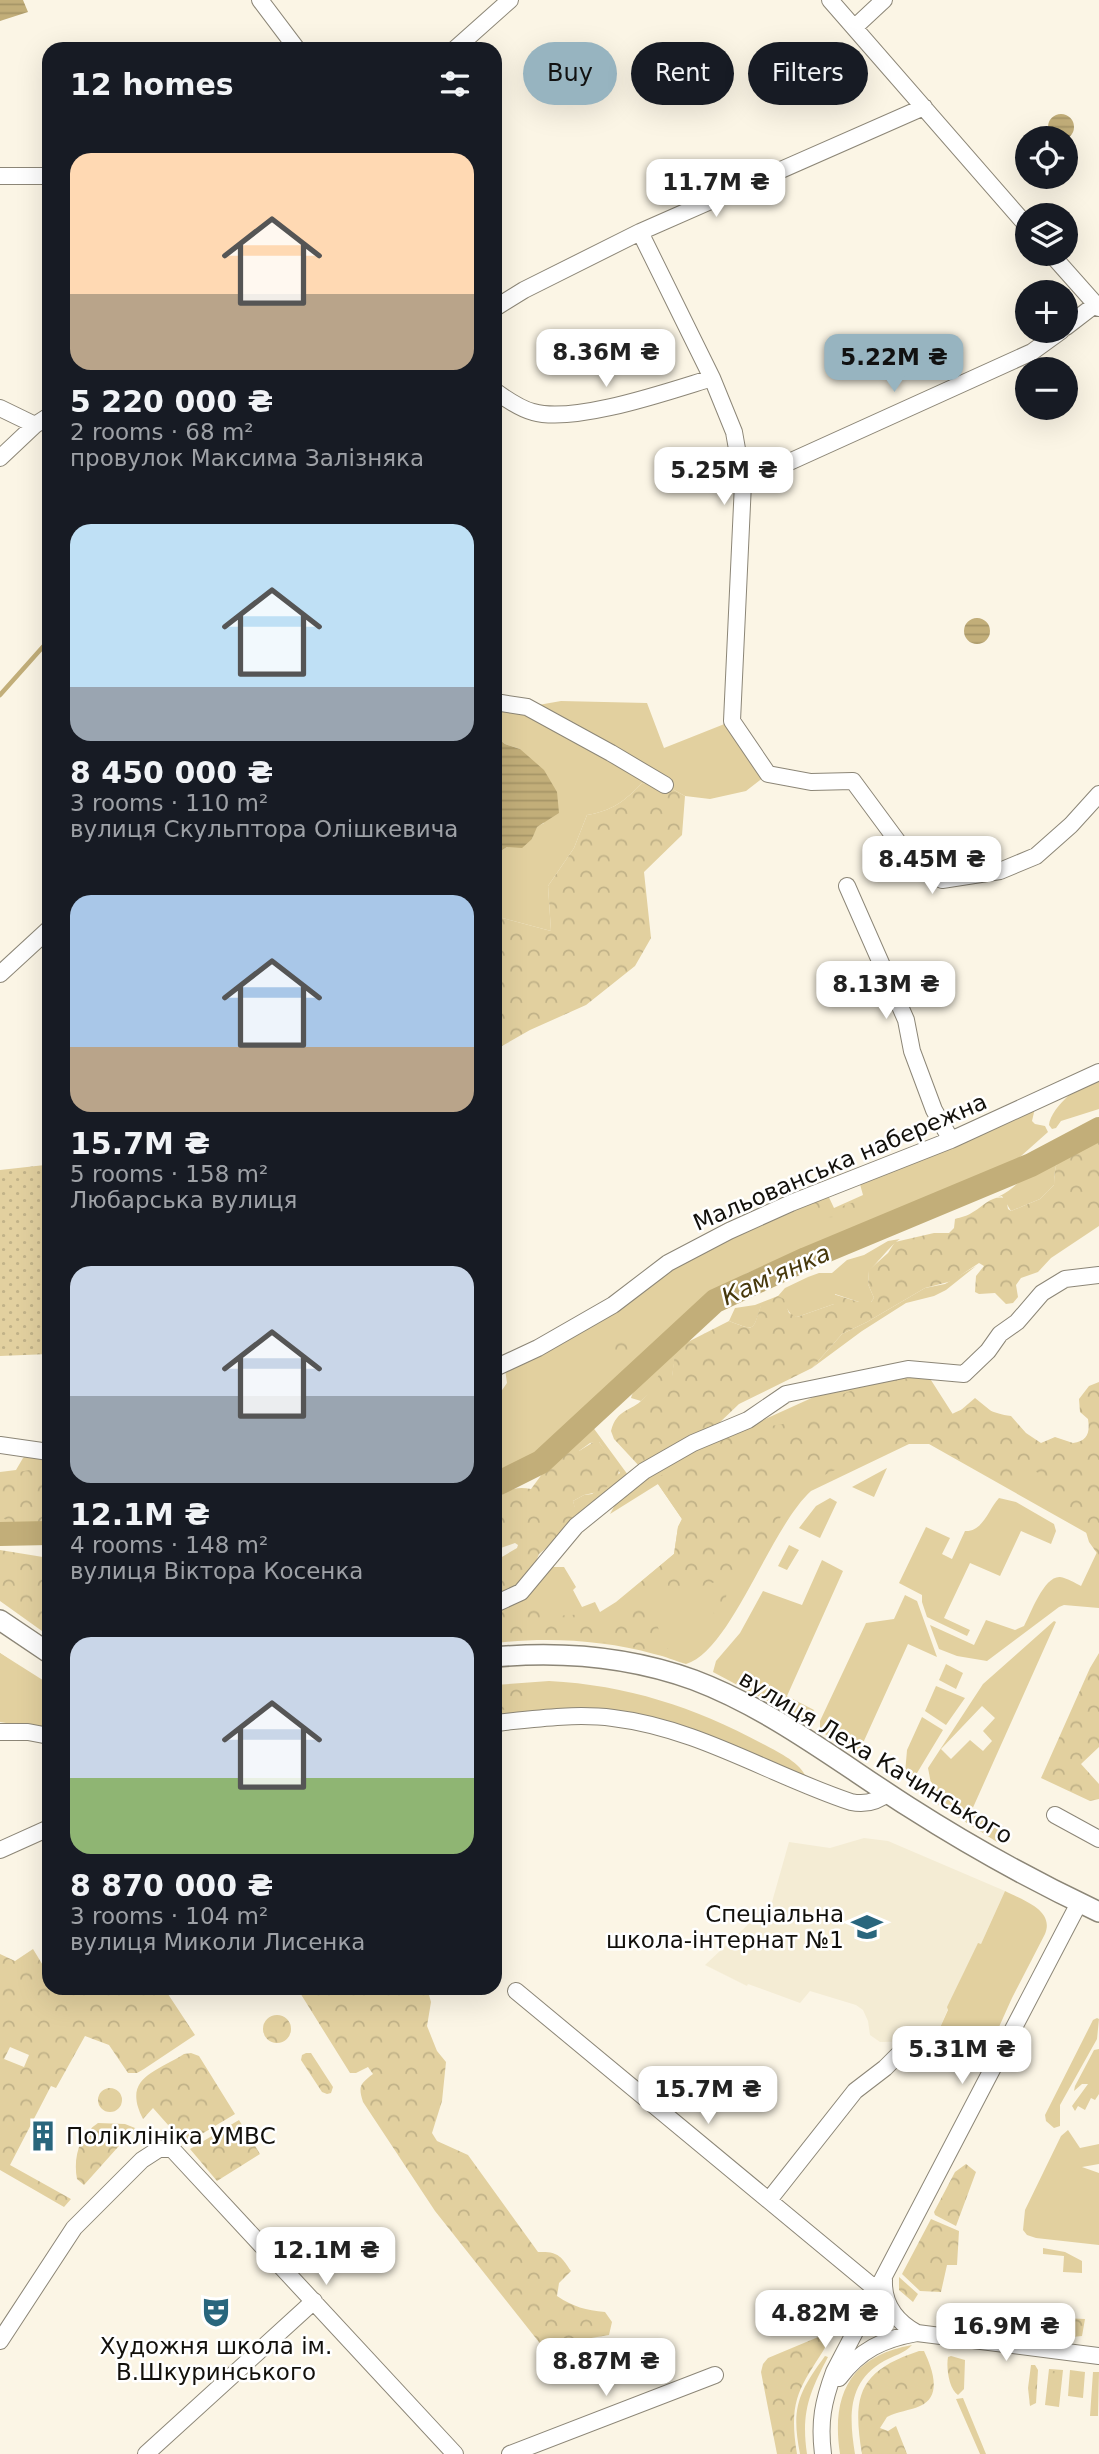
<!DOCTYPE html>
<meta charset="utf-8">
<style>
body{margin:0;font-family:"DejaVu Sans",sans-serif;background:#242831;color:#f1f3f6;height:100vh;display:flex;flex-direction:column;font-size:26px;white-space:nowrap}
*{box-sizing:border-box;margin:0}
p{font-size:23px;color:#9ea1a6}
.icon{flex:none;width:38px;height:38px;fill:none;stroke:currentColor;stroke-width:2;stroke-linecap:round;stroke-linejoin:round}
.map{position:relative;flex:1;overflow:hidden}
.panel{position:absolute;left:42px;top:42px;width:460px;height:1953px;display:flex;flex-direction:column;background:#171b24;border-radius:21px;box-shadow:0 7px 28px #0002}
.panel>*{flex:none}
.guide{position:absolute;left:523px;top:42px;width:471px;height:63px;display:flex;gap:14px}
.tools{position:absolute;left:1015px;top:126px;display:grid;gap:14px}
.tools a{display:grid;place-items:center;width:63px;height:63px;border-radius:50%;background:#171b24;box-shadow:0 7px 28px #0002;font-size:35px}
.price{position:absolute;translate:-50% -60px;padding:0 16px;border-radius:14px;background:#fff;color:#222;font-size:23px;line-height:46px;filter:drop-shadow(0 2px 4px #0008)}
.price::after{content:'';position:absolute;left:50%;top:42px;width:21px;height:16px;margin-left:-10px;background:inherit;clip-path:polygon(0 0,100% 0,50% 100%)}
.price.current{background:#97b4c0;color:#111}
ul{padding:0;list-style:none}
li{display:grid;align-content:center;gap:14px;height:371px;padding:0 28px}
li span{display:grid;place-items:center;height:217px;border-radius:21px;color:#555}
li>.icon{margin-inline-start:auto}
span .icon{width:126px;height:126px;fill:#fffc;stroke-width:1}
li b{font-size:30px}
h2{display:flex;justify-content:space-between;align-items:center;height:84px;padding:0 28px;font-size:30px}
.chip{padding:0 24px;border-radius:32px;background:#171b24;box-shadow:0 7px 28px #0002;font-size:24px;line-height:63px}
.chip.current{background:#97b4c0;color:#111}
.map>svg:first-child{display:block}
</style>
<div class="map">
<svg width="1099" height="2454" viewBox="0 0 1099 2454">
<defs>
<pattern id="forest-crowns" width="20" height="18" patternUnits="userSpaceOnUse" patternTransform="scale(1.75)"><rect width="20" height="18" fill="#e2d09f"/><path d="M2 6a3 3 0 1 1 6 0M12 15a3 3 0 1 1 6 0" fill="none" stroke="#c1b288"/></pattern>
<pattern id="park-dots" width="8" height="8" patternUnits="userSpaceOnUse" patternTransform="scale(1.75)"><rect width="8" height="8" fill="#e2d09f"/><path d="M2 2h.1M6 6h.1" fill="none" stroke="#c1b288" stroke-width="1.8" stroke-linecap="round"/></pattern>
<pattern id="water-rules" width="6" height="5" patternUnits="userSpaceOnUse" patternTransform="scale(1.75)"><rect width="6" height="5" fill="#c2ae79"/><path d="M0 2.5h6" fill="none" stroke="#a69567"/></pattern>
</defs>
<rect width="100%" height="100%" fill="#fbf5e5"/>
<path fill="#f4ecd4" d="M864 1838 888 1841 1005 1891 981 1944H979L964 1972 934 2041 880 2042 870 2035 868 2021 863 2010 856 2005 810 1991 800 2003 748 1984 747 1986 705 1965 772 1902 789 1842 830 1848Z"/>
<path fill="#e2d09f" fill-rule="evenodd" d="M561 701 647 703 664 748 732 721 768 774 746 791 710 799 685 796 665 785 642 783C625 801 612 811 587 815L574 848 548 886 551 931 495 916V855L507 847 532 839 536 827 544 823 520 749 505 744 495 736V702L527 707Z
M1099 1071V1109L1061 1121 1056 1128 1052 1129 1049 1125C1051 1106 1084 1082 1099 1071Z
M1035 1108 1032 1121 1035 1124 1045 1126 1048 1132 995 1179 953 1191 883 1220 870 1222 844 1239 827 1247 814 1252 805 1250 747 1273 706 1300 692 1312 673 1335 651 1352 645 1366 632 1377 630 1382 601 1405 597 1415C572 1422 573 1425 556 1441 538 1457 516 1470 495 1481V1395L500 1393 507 1383 505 1369 667 1270 825 1189 834 1208 863 1195 858 1177Z
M1099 1138V1141C1065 1146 1055 1149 1054 1185L1040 1199 1011 1211 1002 1196 998 1197C1022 1186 1034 1161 1056 1147 1069 1140 1084 1139 1099 1138Z
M900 1239C893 1243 877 1263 869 1271L868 1284 874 1298 871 1302H859L835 1294 834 1304 797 1317 792 1316 786 1307 774 1300 761 1306C752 1332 756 1331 729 1321L735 1308 755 1305 778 1296 785 1288 808 1277 819 1273H832L847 1260 864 1255 888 1241Z
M976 1266 946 1290 934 1296 906 1303 862 1331 812 1368 842 1334 867 1322 925 1288 945 1284Z
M676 1350 672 1377 667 1376 641 1401 631 1398C633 1389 640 1387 646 1380 659 1369 658 1360 676 1350Z
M874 1376 929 1377 954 1416 975 1398 996 1415 1099 1540 929 1444H909L811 1491C770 1528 731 1651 686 1664 675 1661 665 1656 654 1654 603 1640 548 1637 495 1643V1610L549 1567H564L576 1587 573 1590 582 1607 595 1602 600 1612 616 1602 674 1554 678 1527 682 1519 658 1484 610 1514 616 1503 653 1474 718 1437 761 1421 827 1391Z
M592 1426 628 1475 565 1533 575 1509 573 1501 584 1495 592 1494 620 1473 599 1442 590 1443 579 1451H569L563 1453Z
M28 1454 49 1460V1534L38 1537 0 1530V1472L16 1470 23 1458Z
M887 1468 874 1497 852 1487Z
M830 1498 837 1502 820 1538 799 1528 816 1506Z
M999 1498 1016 1502 1054 1524 1056 1531 1051 1544 1021 1531 1000 1576 970 1563 944 1618 970 1630 967 1636 927 1617 922 1602V1595L899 1583 926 1527 950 1538 942 1554 952 1559 965 1531C983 1532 988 1510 999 1498Z
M789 1545 799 1550 787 1570 778 1566Z
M1099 1548V1608L1064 1605 1059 1607 987 1661 957 1656 939 1649 930 1625 974 1645 986 1620 1015 1630 1024 1626C1031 1613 1044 1576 1060 1577 1067 1578 1075 1583 1081 1586Z
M822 1560 843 1571 787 1696 814 1710 809 1720 805 1721 713 1672 716 1661 740 1633 763 1591 802 1605Z
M905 1595 917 1601 937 1657 908 1644 858 1754 820 1731V1721L866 1623 894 1619Z
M1054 1621 1056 1622 971 1812 1004 1827 1005 1830 1000 1841 997 1842 937 1804 934 1799 928 1768 983 1684ZM982 1706 995 1718 983 1731 992 1741 983 1751 970 1740 951 1759 941 1749Z
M0 1653 49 1684V1730L0 1722Z
M946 1664 963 1673 956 1689 939 1680Z
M549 1681C627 1685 694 1707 763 1744 776 1751 798 1761 805 1775L803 1777 591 1710 495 1714V1685Z
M936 1686 965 1698 946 1725 925 1711Z
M922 1717 943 1730 914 1778 909 1779 905 1774 907 1750Z
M1005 1891C1022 1900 1055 1910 1045 1934L1012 1998 994 2038 991 2040 934 2041 948 2010 947 2007 978 1943 981 1944Z
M1097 2018 1099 2019 1097 2039 1060 2105V2126L1054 2128 1046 2121 1045 2115 1093 2020Z
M1099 2049V2094L1095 2100 1091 2098 1085 2110 1078 2106 1075 2111 1072 2106 1088 2084H1082L1074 2091 1075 2086 1094 2050Z
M1068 2130 1080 2148 1099 2144V2164L1082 2167 1099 2173V2245L1036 2238 1027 2235 1023 2230 1025 2210 1061 2136Z
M1043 2248 1065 2252 1082 2261V2273L1063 2272 1064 2256 1043 2254Z
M1022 2311 1054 2317 1053 2337 1028 2333 1029 2318 1019 2316Z
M912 2345C905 2353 893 2356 884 2361 847 2382 849 2417 855 2454H840C831 2395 850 2356 912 2345Z
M825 2356 828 2357C809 2393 801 2413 807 2454H800C791 2408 798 2393 825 2356Z
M1049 2369 1063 2370 1059 2407 1045 2405Z
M1070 2370 1085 2372 1083 2398 1068 2396Z
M1093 2372H1099L1098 2416H1090Z
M963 2398 986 2454H980L956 2399Z"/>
<path fill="url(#forest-crowns)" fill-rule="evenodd" d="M642 783 665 785 685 796 682 835 644 872 651 938 635 966 586 1005 530 1030 495 1050V916L551 931 548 886 574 848 587 815C612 811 625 801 642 783Z
M1099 1141V1226L1051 1258 1038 1272 1021 1278 1016 1285 1018 1297 1013 1303 1006 1304 995 1293 979 1294 975 1292 976 1276 984 1266 979 1263 952 1281 925 1288 867 1322 842 1334 812 1368 739 1404 716 1426 640 1467 614 1439 611 1431C617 1408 631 1412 643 1399 652 1391 653 1379 663 1371L667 1376H672L675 1353 678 1347 729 1321C756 1331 752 1332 761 1305L778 1296 784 1299 789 1313 797 1317 834 1304 833 1294 859 1302H871L874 1298 868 1284 869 1270 888 1253 895 1242 934 1233H949L954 1228 955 1219C961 1217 968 1216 973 1212 985 1205 991 1195 1006 1198L1008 1209 1011 1211 1040 1199 1054 1185C1055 1149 1065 1146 1099 1141Z
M825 1195 832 1210 857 1201 860 1205 859 1208C841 1216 820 1227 813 1201Z
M621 1333H630L640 1338 636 1354 624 1377H620C614 1370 613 1347 615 1337Z
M888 1378 923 1380 930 1383 952 1414C981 1399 982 1412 1011 1416L1026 1433 1041 1443 1055 1437 1073 1443C1088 1441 1090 1432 1088 1419L1080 1412 1079 1399 1089 1386 1099 1382V1556L1089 1542 1083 1522 1053 1493 1041 1474 1034 1471 1029 1472 1023 1483C996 1487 949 1452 925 1438 903 1439 811 1477 797 1493 781 1514 768 1539 754 1562L743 1569 728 1571C725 1585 730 1603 719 1614H714L713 1610 720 1600 719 1585 715 1582 685 1592 670 1610 665 1607 668 1584 666 1580H655L638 1591H634L635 1587 674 1554 678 1527 682 1519 658 1484 660 1476 724 1439 752 1429 783 1424 824 1402 872 1382Z
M595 1441 599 1442 619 1469 618 1477 602 1491 584 1495 573 1501 577 1514 565 1533 539 1554 530 1576 495 1604V1561L517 1548 518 1545 515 1543 495 1550V1503C505 1489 516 1486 531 1489L548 1466 563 1453 569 1450 579 1451Z
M29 1470 49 1472V1533L30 1530 0 1517V1476Z
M0 1550 49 1558V1636L0 1601Z
M534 1585 548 1613 555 1616 586 1614 599 1629C605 1626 606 1621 611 1617 619 1608 638 1605 650 1604L653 1607 662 1643 678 1658C667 1659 645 1649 631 1647 587 1638 540 1635 495 1641V1615L527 1588Z
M0 1653 27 1672V1679C16 1677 13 1664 0 1664Z
M1099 1653V1747L1081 1764 1099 1784V1799L1090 1801 1041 1778 1090 1668Z
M525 1684 528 1685C529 1697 529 1686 524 1696 517 1711 512 1708 495 1711V1687Z
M33 1949 47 1972H49V1988H164L195 2035 144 2069 137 2073H128L109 2045 85 2036 56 2088 51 2086 10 2165 71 2199 64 2207 0 2170V1954L15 1961ZM10 2047 29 2055 24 2067 4 2059Z
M297 1988H427L431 2002 427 2026 437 2051 446 2062 442 2101 432 2133 437 2141 468 2155 538 2252C558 2251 561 2256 571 2271L559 2283 557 2296C573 2307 586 2310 605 2312L612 2322 609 2335 568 2342 546 2351 435 2211 363 2102C358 2086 360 2084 373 2074L368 2067 356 2073H350Z
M263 2029a14 14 0 1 1 28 0a14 14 0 1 1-28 0Z
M191 2053 199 2056 235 2114 185 2144 153 2108 143 2119C122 2078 154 2073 184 2054Z
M306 2053H311L333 2087 331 2093 327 2094 322 2092 301 2060 302 2055Z
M98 2100a12 12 0 1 1 24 0a12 12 0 1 1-24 0Z
M239 2120 260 2154 217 2181 190 2149Z
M98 2123 125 2124 135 2128 84 2185 77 2179C73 2158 79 2135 98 2123Z
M966 2164 976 2172 956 2226 935 2215 934 2212 955 2172Z
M931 2219 959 2231 957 2265H947L941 2292 920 2291 902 2274Z
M899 2277 918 2294 913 2302 899 2290Z
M1064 2318 1085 2319 1082 2336 1063 2338Z
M835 2330C807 2383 786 2389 797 2454H777L761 2372 763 2364 768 2358Z
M919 2351H924C932 2368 943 2396 920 2406 909 2411 898 2411 887 2417L880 2428 888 2431 896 2426 907 2454H862C852 2395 859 2371 919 2351Z
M951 2356 965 2360 964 2389 958 2395C949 2389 946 2368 948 2357Z
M1031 2365H1035L1038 2370 1036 2403 1030 2406 1028 2388Z
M1053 2371 1058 2372C1061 2381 1061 2396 1052 2401L1049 2399C1047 2390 1047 2378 1053 2371Z"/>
<path fill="url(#park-dots)" d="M49 1106V1354L0 1356V1170L45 1165Z"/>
<path fill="url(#water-rules)" d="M0 0H23L28 12 0 21Z
M1048 127a13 13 0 1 1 26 0a13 13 0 1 1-26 0Z
M964 631a13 13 0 1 1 26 0a13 13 0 1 1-26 0Z
M495 736 505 744 520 749 544 770 557 792 559 813 537 827 532 839 522 848 507 847 495 855Z"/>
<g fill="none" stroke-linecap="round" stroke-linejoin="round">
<path stroke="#c2ae79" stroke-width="4.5" d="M0 695 49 640"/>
<path stroke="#c2ae79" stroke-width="24" d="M495 1485 541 1462 715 1301 806 1259 1031 1165 1099 1129
M0 1534 49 1533"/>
<g stroke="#8c8677" stroke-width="18">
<path id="minor" d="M260 0 297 49
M830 0 1027 226
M855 27 884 0
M455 49 510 0
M0 176H49
M640 232 712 378 734 432 743 483 732 721 768 774 811 782 853 781 915 865 942 880 1000 871 1036 856 1071 825 1099 794
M1051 254 1099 308
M495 308 524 290 640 232 924 107
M1066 327 1096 304
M495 391C506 399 521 409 533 412 575 424 669 391 712 378
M0 408 35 425
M0 458 35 425 49 416
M743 483 1032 352 1061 331
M495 702 527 707 611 753 665 785
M847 886 906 1020 912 1051 934 1110 951 1140
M0 974 49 929
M495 1368 538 1348 613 1305 668 1263 729 1231 791 1203 951 1140 1099 1072
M0 1445 49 1452
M495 1604 521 1592 576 1526 644 1471 693 1443 748 1420 786 1394 908 1369 964 1374 988 1351 1000 1334 1017 1322 1042 1293 1065 1279 1099 1275
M495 1723C533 1719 575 1713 613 1718 698 1728 772 1776 851 1802 865 1805 877 1802 888 1793
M0 1732H28L49 1736
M1055 1815 1099 1839
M0 1850 49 1828
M516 1991 878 2291
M769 2200 855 2091 885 2068 907 2046 1004 2047
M884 2280C883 2304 897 2322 917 2333
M0 2341 74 2228 142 2160 159 2149H172L455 2454
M839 2378C860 2350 883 2339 917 2333L1099 2356
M146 2454 314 2301
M510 2454 715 2375
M823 2454C819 2422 823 2402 834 2372L1079 1903"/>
</g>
<g stroke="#8c8677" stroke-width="22">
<path id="major" d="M0 1620 49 1653
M495 1657C562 1651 630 1657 694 1680 771 1709 840 1763 909 1807 970 1846 1033 1881 1099 1912"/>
</g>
<use href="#minor" stroke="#fff" stroke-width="16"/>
<use href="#major" stroke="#fff" stroke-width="19"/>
</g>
<defs>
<g id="school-bare" transform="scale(2.415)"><path d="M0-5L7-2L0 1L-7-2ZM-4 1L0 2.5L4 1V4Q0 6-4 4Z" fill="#29667d" stroke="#fff" stroke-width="2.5" paint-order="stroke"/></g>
<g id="building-bare" transform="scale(2.415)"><path d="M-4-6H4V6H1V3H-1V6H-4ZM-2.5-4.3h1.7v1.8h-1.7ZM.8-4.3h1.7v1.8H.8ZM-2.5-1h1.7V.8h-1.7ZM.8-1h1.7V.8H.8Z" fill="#29667d" stroke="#fff" stroke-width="2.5" paint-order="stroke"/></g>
<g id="theatre-bare" transform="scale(2.415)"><path d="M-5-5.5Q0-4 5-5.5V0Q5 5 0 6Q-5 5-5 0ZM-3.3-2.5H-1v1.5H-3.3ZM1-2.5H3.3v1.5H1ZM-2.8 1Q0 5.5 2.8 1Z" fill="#29667d" stroke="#fff" stroke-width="2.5" paint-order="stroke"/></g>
</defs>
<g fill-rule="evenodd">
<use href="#school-bare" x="867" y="1927"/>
<use href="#building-bare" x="43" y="2136"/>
<use href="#theatre-bare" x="216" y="2312"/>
</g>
<g text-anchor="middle" stroke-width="5" stroke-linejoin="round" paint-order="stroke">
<g font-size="23" fill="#12100b" stroke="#fff">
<text transform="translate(840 1162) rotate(-23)" y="8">Мальованська набережна</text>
<text transform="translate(876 1757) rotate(31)" y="8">вулиця Леха Качинського</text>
</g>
<g font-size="23" fill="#12100b" stroke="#fff" text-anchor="end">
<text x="844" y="1922">Спеціальна<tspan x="844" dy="26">школа-інтернат №1</tspan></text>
<text x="66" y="2144" text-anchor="start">Поліклініка УМВС</text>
<text x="216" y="2354" text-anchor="middle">Художня школа ім.<tspan x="216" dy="26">В.Шкуринського</tspan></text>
</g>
<g font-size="24" font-style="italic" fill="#46380c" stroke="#fff">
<text transform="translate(776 1275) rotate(-24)" y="8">Кам'янка</text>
</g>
</g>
</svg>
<div class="tools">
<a><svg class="icon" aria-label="locate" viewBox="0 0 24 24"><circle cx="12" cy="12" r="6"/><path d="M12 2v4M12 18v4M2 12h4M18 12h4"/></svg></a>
<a><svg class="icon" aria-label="layers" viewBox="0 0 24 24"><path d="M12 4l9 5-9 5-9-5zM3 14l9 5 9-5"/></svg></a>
<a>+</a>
<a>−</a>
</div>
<b class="price" style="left:716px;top:219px">11.7M ₴</b>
<b class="price" style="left:606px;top:389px">8.36M ₴</b>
<b class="price current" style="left:894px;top:394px">5.22M ₴</b>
<b class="price" style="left:724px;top:507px">5.25M ₴</b>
<b class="price" style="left:932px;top:896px">8.45M ₴</b>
<b class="price" style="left:886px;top:1021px">8.13M ₴</b>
<b class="price" style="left:962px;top:2086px">5.31M ₴</b>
<b class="price" style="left:708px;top:2126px">15.7M ₴</b>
<b class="price" style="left:326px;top:2287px">12.1M ₴</b>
<b class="price" style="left:825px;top:2350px">4.82M ₴</b>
<b class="price" style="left:1006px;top:2363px">16.9M ₴</b>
<b class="price" style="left:606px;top:2398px">8.87M ₴</b>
<div class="guide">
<a class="chip current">Buy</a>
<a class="chip">Rent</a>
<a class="chip">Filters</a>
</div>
<section class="panel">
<h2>12 homes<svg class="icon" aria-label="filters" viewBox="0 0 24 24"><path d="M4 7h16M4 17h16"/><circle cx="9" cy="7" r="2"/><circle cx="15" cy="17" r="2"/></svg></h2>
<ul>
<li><span style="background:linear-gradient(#ffd9b3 65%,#b9a48a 0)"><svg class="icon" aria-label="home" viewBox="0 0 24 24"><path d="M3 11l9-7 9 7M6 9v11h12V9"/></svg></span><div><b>5 220 000 ₴</b><p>2 rooms · 68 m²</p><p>провулок Максима Залізняка</p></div></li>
<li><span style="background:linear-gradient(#bfe0f5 75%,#9aa5b1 0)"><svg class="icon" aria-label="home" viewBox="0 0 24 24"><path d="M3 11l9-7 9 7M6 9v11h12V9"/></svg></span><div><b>8 450 000 ₴</b><p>3 rooms · 110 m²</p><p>вулиця Скульптора Олішкевича</p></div></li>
<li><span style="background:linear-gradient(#a9c7e8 70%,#b9a48a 0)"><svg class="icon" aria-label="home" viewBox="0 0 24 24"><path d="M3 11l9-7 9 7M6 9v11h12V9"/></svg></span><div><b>15.7M ₴</b><p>5 rooms · 158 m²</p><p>Любарська вулиця</p></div></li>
<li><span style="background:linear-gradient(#c9d6e8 60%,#9aa5b1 0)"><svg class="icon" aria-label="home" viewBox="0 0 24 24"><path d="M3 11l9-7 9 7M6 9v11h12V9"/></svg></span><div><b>12.1M ₴</b><p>4 rooms · 148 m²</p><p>вулиця Віктора Косенка</p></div></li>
<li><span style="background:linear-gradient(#c9d6e8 65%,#8fb573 0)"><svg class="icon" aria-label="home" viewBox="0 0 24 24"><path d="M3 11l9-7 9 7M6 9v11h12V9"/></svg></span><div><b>8 870 000 ₴</b><p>3 rooms · 104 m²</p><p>вулиця Миколи Лисенка</p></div></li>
</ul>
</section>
</div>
